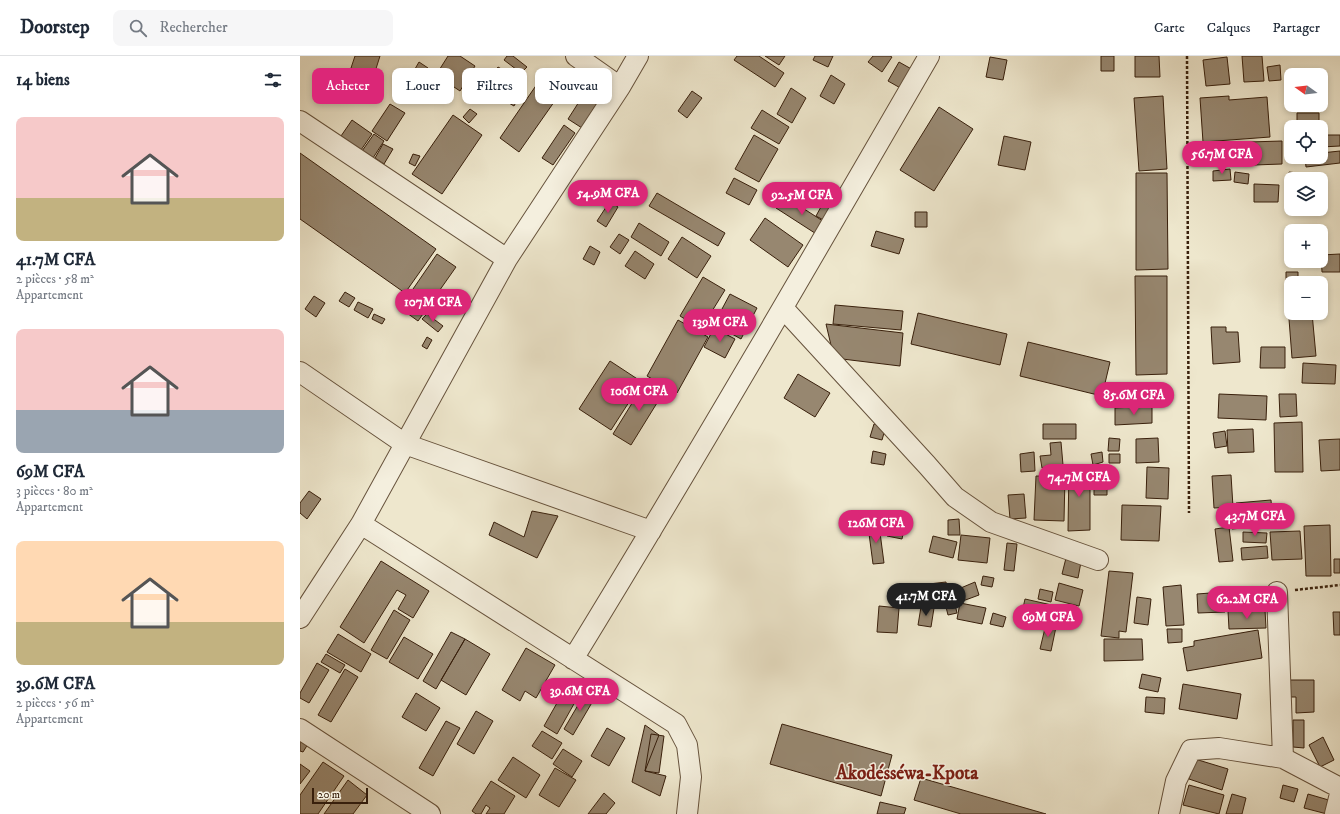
<!DOCTYPE html>
<html lang="fr">
<meta charset="utf-8">
<style>
body{margin:0;font-family:"IM FELL DW Pica",serif;background:#f6f6f7;color:#1f2937;height:100vh;display:flex;flex-direction:column;font-size:15px;white-space:nowrap}
*{box-sizing:border-box;margin:0}
p{font-size:13px;color:#747a83}
.icon{flex:none;width:22px;height:22px;fill:none;stroke:currentColor;stroke-width:2;stroke-linecap:round;stroke-linejoin:round}
.map{position:relative;flex:1;overflow:hidden}
.details{display:flex;flex-direction:column;background:#fff;width:300px}
.details>*{flex:none}
.guide{position:absolute;left:12px;top:12px;width:380px;height:36px;display:flex;gap:8px}
.needle{width:26px;rotate:285deg}
.tools{position:absolute;left:984px;top:12px;display:grid;gap:8px}
.tools a{display:grid;place-items:center;width:44px;height:44px;border-radius:8px;background:#fff;box-shadow:0 2px 6px #0003;font-size:20px}
.scale{position:absolute;left:12px;bottom:10px;width:56px;box-sizing:border-box;padding-left:4px;border:2px solid #39200c;border-top:0;font-size:11px;line-height:14px;white-space:nowrap;color:#39200c;-webkit-text-stroke:3px #f4efde;paint-order:stroke}
.price{position:absolute;translate:-50% -34px;padding:0 9px;border-radius:14px;background:#db2777;color:#fff;font-size:13px;line-height:26px;filter:drop-shadow(0 1px 2px #0008)}
.price::after{content:'';position:absolute;left:50%;top:24px;width:12px;height:9px;margin-left:-6px;background:inherit;clip-path:polygon(0 0,100% 0,50% 100%)}
.price.current{background:#222;color:#fff}
ul{padding:0;list-style:none}
li{display:grid;align-content:center;gap:8px;height:212px;padding:0 16px}
li span{display:grid;place-items:center;height:124px;border-radius:8px;color:#555}
li>.icon{margin-inline-start:auto}
span .icon{width:72px;height:72px;fill:#fffc;stroke-width:1}
li b{font-size:17px}
h2{display:flex;justify-content:space-between;align-items:center;height:48px;padding:0 16px;font-size:17px}
.chip{padding:0 14px;border-radius:8px;background:#fff;box-shadow:0 2px 6px #0003;font-size:14px;line-height:36px}
.chip.current{background:#db2777;color:#fff}
header{display:flex;align-items:center;gap:24px;box-sizing:border-box;height:56px;padding:0 20px;background:#fff;border-bottom:1px solid #e0e1e3}
header strong{font-size:19px}
nav{display:flex;gap:22px;margin-inline-start:auto;font-size:14px}
.search{width:280px;height:36px;background:#f6f6f7;display:flex;align-items:center;gap:10px;box-sizing:border-box;padding:0 14px;border-radius:8px;color:#747a83;font-size:15px}
main{display:flex;flex:1;min-height:0}
.map>svg:first-child{display:block}
</style>
<header>
<strong>Doorstep</strong>
<div class="search"><svg class="icon" aria-label="search" viewBox="0 0 24 24"><circle cx="10" cy="10" r="6"/><path d="M15 15l6 6"/></svg>Rechercher</div>
<nav><a>Carte</a><a>Calques</a><a>Partager</a></nav>
</header>
<main>
<section class="details">
<h2>14 biens<svg class="icon" aria-label="filters" viewBox="0 0 24 24"><path d="M4 7h16M4 17h16"/><circle cx="9" cy="7" r="2"/><circle cx="15" cy="17" r="2"/></svg></h2>
<ul>
<li><span style="background:linear-gradient(#f6c9c9 65%,#c2b280 0)"><svg class="icon" aria-label="home" viewBox="0 0 24 24"><path d="M3 11l9-7 9 7M6 9v11h12V9"/></svg></span><div><b>41.7M CFA</b><p>2 pièces · 58 m²</p><p>Appartement</p></div></li>
<li><span style="background:linear-gradient(#f6c9c9 65%,#9aa5b1 0)"><svg class="icon" aria-label="home" viewBox="0 0 24 24"><path d="M3 11l9-7 9 7M6 9v11h12V9"/></svg></span><div><b>69M CFA</b><p>3 pièces · 80 m²</p><p>Appartement</p></div></li>
<li><span style="background:linear-gradient(#ffd9b3 65%,#c2b280 0)"><svg class="icon" aria-label="home" viewBox="0 0 24 24"><path d="M3 11l9-7 9 7M6 9v11h12V9"/></svg></span><div><b>39.6M CFA</b><p>2 pièces · 56 m²</p><p>Appartement</p></div></li>
</ul>
</section>
<div class="map">
<svg width="1040" height="758" viewBox="0 0 1040 758">
<rect width="100%" height="100%" fill="#eee7cd"/>
<filter id="stains"><feTurbulence type="fractalNoise" baseFrequency=".005" numOctaves="4"/><feColorMatrix values="0 0 0 0 .2 0 0 0 0 .09 0 0 0 0 .02 0 0 0 .5 -.17"/></filter>
<radialGradient id="worn" r=".72"><stop offset=".6" stop-color="#630" stop-opacity="0"/><stop offset="1" stop-color="#630" stop-opacity=".3"/></radialGradient>
<path fill="#978770" stroke="#39200c" d="M55 0H80L74 19 51 12Z
M148 0H160L175 10 160 35 136 19Z
M207 0H213L227 11 221 17 204 4Z
M437 0H459L484 17 475 31 434 4Z
M465 0H485L479 9Z
M515 0H533L528 11 513 4Z
M573 0H590L592 1 582 16 568 6Z
M801 0H814V15H801Z
M835 0H859L860 21H835Z
M942 0H962L964 25 944 26Z
M690 1 707 4 703 24 686 21Z
M927 1 930 28 906 30 903 4Z
M119 6 128 12 118 31 108 25Z
M599 6 615 15 604 34 588 25Z
M980 9 981 24 969 25 967 11Z
M198 11 205 15 199 24 192 19Z
M246 15 266 29 219 96 200 82Z
M208 19 219 27 215 33 203 26Z
M531 19 545 28 534 48 520 40Z
M192 25 201 30 195 39 187 33Z
M272 25 280 31 275 38 267 32Z
M203 30 220 39 214 50 197 40Z
M491 32 506 42 492 67 477 58Z
M392 35 402 42 387 62 378 55Z
M284 38 297 47 282 72 268 63Z
M863 40 867 113 839 115 834 42Z
M929 40V44L967 41 970 81 903 86 900 42Z
M90 48 105 57 87 85 72 75Z
M639 51 673 73 634 135 600 114Z
M170 53 177 58 169 67 163 61Z
M462 54 489 71 479 88 451 72Z
M997 57H1019V71H997Z
M153 59 182 79 142 138 112 118Z
M52 64 72 78 61 94 41 80Z
M264 69 275 77 253 109 242 102Z
M74 78 84 85 73 102 62 95Z
M454 79 478 93 459 126 435 113Z
M1021 79H1040V90L1021 91Z
M704 80 731 86 725 114 698 109Z
M982 85V108L954 109 953 102H933L934 108 915 109V87Z
M83 88 93 93 84 108 75 102Z
M1040 95V107L1006 111 1005 101H1021V97Z
M0 97 136 193 105 237 0 163Z
M113 98 120 100 115 110 109 107Z
M930 113 931 124 913 125V115Z
M935 116 949 118 948 128 934 126Z
M989 116 998 117V123H991V125H989Z
M836 117H867L868 213 836 214Z
M434 122 457 134 449 149 426 137Z
M954 128 979 129 978 146H954Z
M357 137 425 177 418 190 349 150Z
M528 138 543 146 531 168 516 160Z
M484 140 529 169 521 181 476 152Z
M986 140H991V153H1000V155L987 156Z
M310 145 318 151 306 171 297 165Z
M615 156H627V171H615Z
M465 162 503 189 488 211 450 184Z
M339 167 369 186 361 200 331 181Z
M576 175 604 183 599 198 571 190Z
M319 178 329 184 320 198 310 191Z
M382 181 411 200 397 222 368 203Z
M290 190 300 196 294 209 283 203Z
M335 195 354 208 345 223 325 210Z
M137 198 156 211 118 265 100 252Z
M1040 198V216H1022L1021 199Z
M986 216H998V227H991V237H986Z
M835 220H867V318L836 319Z
M403 221 425 234 401 273 380 260Z
M45 236 55 242 49 251 39 245Z
M430 238 457 252 441 283 414 268Z
M14 240 25 247 16 261 5 253Z
M58 246 73 253 68 262 54 254Z
M535 249 603 255 601 274 533 268Z
M988 250H991V257H1012L1016 300 992 302Z
M618 257 707 278 700 309 611 288Z
M74 258 85 263 82 268 72 263Z
M127 258 143 270 138 276 122 263Z
M378 264 408 281 377 337 347 320Z
M526 268 603 277 600 310 534 302Z
M911 271H926V276H938L940 306 913 308Z
M414 272 435 283 425 302 404 291Z
M127 281 132 284 127 293 122 290Z
M728 286 810 306 802 340 720 320Z
M961 291H985V312H960Z
M310 305 342 326 311 374 279 353Z
M1003 307 1036 309 1035 328 1002 327Z
M498 318 530 337 515 361 484 342Z
M347 323 365 334 331 389 313 378Z
M919 338 967 340 966 364 918 362Z
M979 338H996L997 360 980 361Z
M852 350V367L815 369V352Z
M1002 366 1003 416H975L974 367Z
M574 368 586 370 582 384 570 381Z
M743 368H776V383H743Z
M953 373 954 396 928 397 927 374Z
M925 375 927 390 915 392 913 377Z
M809 382 820 383 819 395H808Z
M858 382 859 406 836 407V383Z
M1040 383V414L1021 415 1019 384Z
M761 386 763 409 742 412 740 400 751 399 750 387Z
M573 395 586 398 584 409 571 407Z
M734 396 735 415 721 416 720 398Z
M802 396 803 406 793 409 791 398Z
M809 398H820V407H809Z
M769 410H790V474L768 475Z
M847 411 869 412 868 443 846 442Z
M931 419 933 451 914 452 912 420Z
M736 420 765 421 764 465 734 464Z
M807 422V439H794V423Z
M9 435 21 443 7 463 0 457V447Z
M724 438 726 462 710 463 708 439Z
M971 444 973 469 932 473 930 453H937L936 447Z
M822 449 861 450 859 485 821 484Z
M232 455 258 460 237 502 189 479 194 466 224 481Z
M659 463 660 479H648V464Z
M590 466 605 468 602 483 587 480Z
M579 469 584 507 573 508 568 470Z
M1030 469 1031 520H1006L1004 470Z
M929 471 933 505 919 506 915 473Z
M1000 475 1002 503 972 504 970 476Z
M943 476 967 477 966 487 943 486Z
M661 479 690 482 687 507 658 504Z
M633 480 657 486 653 502 629 496Z
M707 487 717 488 714 515 704 514Z
M967 490 968 502 942 504 941 492Z
M766 502 781 506 778 522 762 518Z
M1034 503H1040V517H1034Z
M81 505 129 535 113 562 98 553 106 539 97 534 64 587 40 571Z
M809 515 833 517 826 576 819 575V582L801 580Z
M683 520 694 522 692 531 681 529Z
M646 526 648 538 631 541 629 528Z
M675 526 679 539 660 546 656 534Z
M759 527 783 534 779 550 755 544Z
M881 529 884 569 866 570 863 531Z
M740 533 753 536 751 546 738 543Z
M924 536 925 556 898 557 897 538Z
M653 540 657 557 648 559 644 543Z
M837 541 851 543 848 569 834 567Z
M725 543 756 550 754 559 723 552Z
M660 547 686 552 682 568 657 563Z
M579 550 599 552 597 577 577 576Z
M621 551 634 552 631 571 618 569Z
M94 554 110 564 87 603 71 594Z
M965 554 966 572 929 573 928 555Z
M1033 556H1040V579H1034Z
M693 557 706 561 703 571 690 568Z
M746 568 756 571 751 595 740 593Z
M867 573H882V586L868 587Z
M958 574 962 602 887 615 883 592 894 590V585Z
M151 576 165 583 136 633 123 625Z
M38 578 71 598 61 616 27 596Z
M104 581 133 598 118 623 89 606Z
M165 583 190 598 166 639 141 624Z
M804 583H842L843 604 804 605Z
M226 592 255 609 236 642 225 635 220 645 202 634Z
M26 598 45 609 40 617 21 606Z
M17 607 29 614 9 647 0 642V637Z
M45 613 58 621 31 666 18 659Z
M842 618 861 622 858 636 839 632Z
M984 624H1014V656L996 657V641H984Z
M883 628 941 638 937 663 879 653Z
M266 631 279 639 257 678 244 670Z
M288 632 297 638 273 679 264 673Z
M116 637 140 652 126 675 102 661Z
M846 641 865 642 864 658 845 656Z
M176 655 193 665 174 698 157 688Z
M993 664H1004V692L993 691Z
M146 665 160 672 133 720 119 712Z
M482 668 592 699 581 740 470 708Z
M345 669 359 679 345 715 366 720 360 740 332 726Z
M307 672 325 682 309 710 291 700Z
M242 675 262 687 252 703 232 690Z
M351 678 364 680 359 717 345 715Z
M1023 681 1034 704 1020 711 1009 689Z
M0 683 8 688 3 696 0 695Z
M263 693 282 705 272 721 253 708Z
M213 701 240 719 226 742 198 724Z
M895 703 928 713 922 734 889 723Z
M23 706 44 720 18 758H0V739Z
M0 708 10 715 0 728Z
M255 712 276 724 259 751 239 739Z
M621 722 746 758H661L614 744Z
M48 724 67 739 53 758H24Z
M191 725 215 740 204 758H186L190 752 186 749 181 758H176L172 755Z
M889 729 924 739 919 758 883 749Z
M983 729 998 733 994 746 980 742Z
M304 737 315 747 306 758H288Z
M932 738 946 742 942 758H926Z
M1008 738 1032 745 1027 758 1004 752Z
M580 746 606 752 604 758H577Z"/>
<g fill="none" stroke-linecap="round" stroke-linejoin="round">
<g stroke="#66523c" stroke-width="22">
<path id="minor" d="M276 0 320 31
M0 65 207 203
M483 252 627 409 655 441 691 466 798 504
M0 316 105 388 351 475
M61 468 376 668 387 689 391 721 387 758
M977 536 983 702
M0 562 61 468 207 203 320 31 338 0
M273 603C395 404 512 202 629 0
M0 673 130 758
M869 758 876 725 891 694 919 692 983 702 1040 732
M1035 758 1040 738"/>
</g>
<path stroke="#39200c" stroke-width="2.5" stroke-dasharray="3 2" stroke-linecap="butt" d="M887 0 889 457
M995 534 1040 529
M931 536H958"/>
<use href="#minor" stroke="#f4efde" stroke-width="20"/>
</g>
<g text-anchor="middle" stroke-width="3" stroke-linejoin="round" paint-order="stroke">
<g font-size="19" font-weight="bold" fill="#7a1f14" stroke="#f4efde">
<text x="607" y="723">Akodésséwa-Kpota</text>
</g>
</g>
<rect width="100%" height="100%" filter="url(#stains)"/>
<rect width="100%" height="100%" fill="url(#worn)"/>
</svg>
<div class="tools">
<a><svg class="needle" viewBox="-14 -14 28 28"><path d="M0-13l5 13h-10z" fill="#e53935"/><path d="M0 13l5-13h-10z" fill="#747a83"/></svg></a>
<a><svg class="icon" aria-label="locate" viewBox="0 0 24 24"><circle cx="12" cy="12" r="6"/><path d="M12 2v4M12 18v4M2 12h4M18 12h4"/></svg></a>
<a><svg class="icon" aria-label="layers" viewBox="0 0 24 24"><path d="M12 4l9 5-9 5-9-5zM3 14l9 5 9-5"/></svg></a>
<a>+</a>
<a>−</a>
</div>
<div class="scale">20 m</div>
<b class="price" style="left:922px;top:119px">56.7M CFA</b>
<b class="price" style="left:308px;top:158px">54.9M CFA</b>
<b class="price" style="left:502px;top:160px">92.5M CFA</b>
<b class="price" style="left:133px;top:267px">107M CFA</b>
<b class="price" style="left:420px;top:287px">139M CFA</b>
<b class="price" style="left:339px;top:356px">106M CFA</b>
<b class="price" style="left:834px;top:360px">85.6M CFA</b>
<b class="price" style="left:779px;top:442px">74.7M CFA</b>
<b class="price" style="left:955px;top:481px">43.7M CFA</b>
<b class="price" style="left:576px;top:488px">126M CFA</b>
<b class="price current" style="left:626px;top:561px">41.7M CFA</b>
<b class="price" style="left:947px;top:564px">62.2M CFA</b>
<b class="price" style="left:748px;top:582px">69M CFA</b>
<b class="price" style="left:280px;top:656px">39.6M CFA</b>
<div class="guide">
<a class="chip current">Acheter</a>
<a class="chip">Louer</a>
<a class="chip">Filtres</a>
<a class="chip">Nouveau</a>
</div>
</div>
</main>
